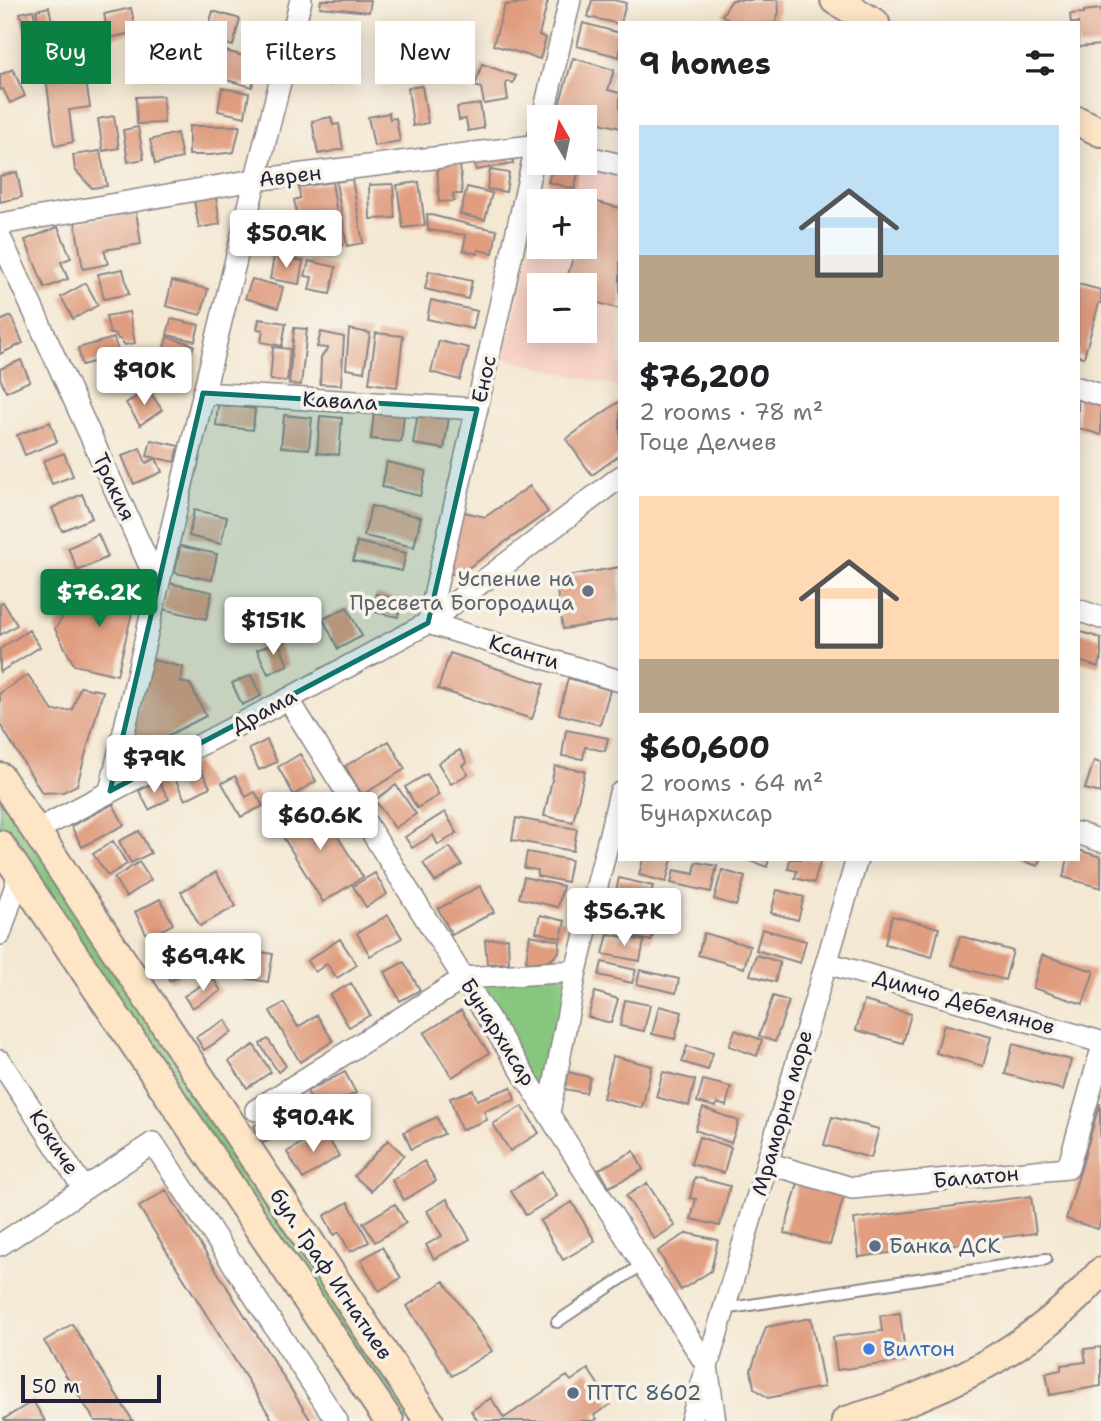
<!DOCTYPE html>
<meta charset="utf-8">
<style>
body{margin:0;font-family:"Shantell Sans",sans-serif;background:#f2f2f2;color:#202124;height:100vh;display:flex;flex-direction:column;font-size:26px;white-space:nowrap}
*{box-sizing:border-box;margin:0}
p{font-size:23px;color:#757577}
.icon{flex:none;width:38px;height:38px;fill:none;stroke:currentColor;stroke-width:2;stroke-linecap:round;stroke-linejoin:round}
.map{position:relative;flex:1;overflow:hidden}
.panel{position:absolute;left:618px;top:21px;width:462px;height:840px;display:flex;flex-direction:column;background:#fff;border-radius:0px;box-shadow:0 4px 18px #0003}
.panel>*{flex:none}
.banner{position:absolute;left:21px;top:21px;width:492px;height:63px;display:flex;gap:14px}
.needle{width:46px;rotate:351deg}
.buttons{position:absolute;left:527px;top:105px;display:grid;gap:14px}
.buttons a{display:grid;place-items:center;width:70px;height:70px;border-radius:0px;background:#fff;box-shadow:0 4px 18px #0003;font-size:35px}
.scale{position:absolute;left:21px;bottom:18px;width:140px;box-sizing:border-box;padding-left:7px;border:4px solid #22223b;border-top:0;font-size:19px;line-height:24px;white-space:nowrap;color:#22223b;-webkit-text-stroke:5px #f7f3e8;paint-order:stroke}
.price{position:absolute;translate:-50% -60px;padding:0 16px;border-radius:7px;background:#fff;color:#222;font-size:23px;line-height:46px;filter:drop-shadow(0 2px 4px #0008)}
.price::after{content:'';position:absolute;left:50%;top:42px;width:21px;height:16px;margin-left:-10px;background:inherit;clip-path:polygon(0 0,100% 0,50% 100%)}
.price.current{background:#0b8043;color:#fff}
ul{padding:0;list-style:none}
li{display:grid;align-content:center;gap:14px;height:371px;padding:0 21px}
li span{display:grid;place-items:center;height:217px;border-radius:0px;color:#555}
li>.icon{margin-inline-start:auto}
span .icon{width:126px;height:126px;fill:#fffc;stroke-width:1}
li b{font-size:30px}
h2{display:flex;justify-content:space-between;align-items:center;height:84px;padding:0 21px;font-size:30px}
.pill{padding:0 24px;border-radius:0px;background:#fff;box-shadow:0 4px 18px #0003;font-size:24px;line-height:63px}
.pill.current{background:#0b8043;color:#fff}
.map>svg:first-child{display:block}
</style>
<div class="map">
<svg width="1101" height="1421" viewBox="0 0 1101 1421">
<rect width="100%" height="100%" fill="#f7f3e8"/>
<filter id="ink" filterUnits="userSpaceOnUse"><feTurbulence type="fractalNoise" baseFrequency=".0143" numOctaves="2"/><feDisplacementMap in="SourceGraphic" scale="14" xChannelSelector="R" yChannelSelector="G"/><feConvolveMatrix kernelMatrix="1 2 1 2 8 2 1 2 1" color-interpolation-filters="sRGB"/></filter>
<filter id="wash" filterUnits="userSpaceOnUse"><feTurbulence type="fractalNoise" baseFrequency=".00686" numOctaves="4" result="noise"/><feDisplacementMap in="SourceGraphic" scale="28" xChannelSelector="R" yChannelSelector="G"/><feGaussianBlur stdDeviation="1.57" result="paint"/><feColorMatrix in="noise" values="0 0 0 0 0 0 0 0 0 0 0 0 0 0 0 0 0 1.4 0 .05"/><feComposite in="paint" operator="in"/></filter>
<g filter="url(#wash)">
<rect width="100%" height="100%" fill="#f4e8d3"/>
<path fill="#f7d1c7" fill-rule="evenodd" d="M554 163H566L619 176V387L504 358 539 220V247H584V201H544ZM539 285H584V331H539Z"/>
<path fill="#86c67e" stroke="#54745c" stroke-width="2" d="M0 777 429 1421H389L0 845Z
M576 971 549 1113 464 978Z"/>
<g id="blocks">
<path fill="#e09d80" d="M321 0H371L369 12 320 7Z
M528 0 548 1 539 35 546 38 540 59 493 45 505 5 527 3Z
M592 0H614L626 3 621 23H620V24L588 17Z
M732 0H776L778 1 779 12 775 23H733L722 15Z
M49 7 58 51 44 54 36 10Z
M131 8 136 32 109 38 104 14Z
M1101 9V45L1078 47V23H1071L1070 14 1084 13V11Z
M33 10 42 53 29 56 20 13Z
M213 11 240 19 233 46 205 38Z
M317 23 344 29 340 44 314 37Z
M583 23 620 33V57L577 46Z
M312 48 339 57 330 85 302 77Z
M218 49 259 60 252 87 223 79 225 71 213 68Z
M172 50V77L148 78 147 51Z
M573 58 614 70 608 90 620 93V128L584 119V117L564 113 560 102Z
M482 64 516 76 513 83 507 81 506 86 508 100 484 104 481 88 475 86Z
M67 66 69 77 85 75 90 107 69 110 73 142 55 146 45 70Z
M13 69 25 96 10 103 3 89 0 90V75Z
M422 86 428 123 413 126 408 88Z
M222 88 249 93 245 117 218 111Z
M163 96 164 123 137 124 136 97Z
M480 104 484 128 468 131 466 119 459 120 457 107Z
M389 113 390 119 396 118 400 141 374 146 368 117Z
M114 116 119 148 103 151 98 119Z
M331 117 333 125 339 124 343 149 318 154 312 121Z
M189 126H240L234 152 210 155H189Z
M138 127 144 159 128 162 123 130Z
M177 133 182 158 155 164 150 140Z
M100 151 107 186 92 188 75 170 73 155Z
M511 151 513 164 476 170 474 157Z
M460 161 462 194H453L454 201 439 202 437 163Z
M554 163H566L580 167 574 189 548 182Z
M490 170 509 173 506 192 487 189Z
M17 172 22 197 0 202V176Z
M352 179 363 243 347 246 336 182Z
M332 182 342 246 326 249 320 217 305 219 304 213 297 214 294 200 300 198 299 187Z
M419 182 425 225 403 228 397 185Z
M393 184 395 218 370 219 369 185Z
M467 187 492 193 485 220 460 214Z
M216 197 220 224 199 228 194 201Z
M590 200 620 208V309L584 299V285H565L575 251 563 247H584V211H587Z
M136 211 141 244 104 250 108 264 83 269 75 222Z
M266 212 299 220 292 248 259 240Z
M427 214 475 226 497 230 493 253 478 250V254L463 250 466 235 428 230Z
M58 227 71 258 61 262 68 279 45 288 25 240Z
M274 256 303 261 299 284 270 279Z
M309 261 336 267 330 294 309 290 312 277 305 276Z
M123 269 129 294 104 299 98 274Z
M429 271 472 281 468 299 425 289Z
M252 279 283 287 278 308 245 298Z
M172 281 208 289 201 315 166 306Z
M86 283 98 305 73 319 61 297Z
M1078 284 1101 290V303H1099L1084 357 1078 356Z
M431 300 477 311 473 329 427 319Z
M129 312 135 343 125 345 120 339H118L116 334H110L106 316Z
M11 316 23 343 0 354V321Z
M171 319 199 325 195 341 167 335Z
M259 319 286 323 282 346 261 342 263 330 257 329Z
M294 328 307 329 301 385 289 384Z
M349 329 370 333 364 372 346 369Z
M321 332 344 337 341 385 320 384 321 357 328 348 317 347Z
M376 333 403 336 397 387 369 383Z
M167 337 194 345 187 369 160 361Z
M114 338 119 355 82 365 78 348Z
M439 341 469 348 460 380 431 372Z
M273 347 290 349 287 381 270 380Z
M21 360 30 381 6 392 0 378V369Z
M139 364 142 386 124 389 122 378 107 381 105 369Z
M148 389 162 410 140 425 126 403Z
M1078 390 1101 397V435L1078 428Z
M620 401V455L592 475 566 439Z
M218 405 255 409 253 430 216 426Z
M374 412 404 415 401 442 371 439Z
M418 412 449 417 444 449 413 444Z
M284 415 312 418 309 449 281 447Z
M320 416 342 418 339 455 317 453Z
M50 422 57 442 25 455 17 435Z
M151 440 179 446 175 462 147 456Z
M140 448 146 463 156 458 162 472 134 484 122 456Z
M64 453 73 476 52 484 43 461Z
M387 462 426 471 420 496 382 487Z
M530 486 548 512 461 573 451 574 447 565 460 511 485 517Z
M82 494 92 518 62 531 52 508Z
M371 506 421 517 414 547 364 536Z
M194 510 227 517 221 544 189 536Z
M98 534 108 557 78 571 68 548Z
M357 542 406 553 402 571 353 561Z
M180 546 217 554 212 580 175 573Z
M620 567V620L563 629 555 578Z
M128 581 137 592 117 675 74 665 55 629 66 611Z
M169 583 212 592 206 619 163 609Z
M376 594 402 600 398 617 371 611Z
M3 602 17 625 0 635V604Z
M347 607 362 636 338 649 323 619Z
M29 630 40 647 0 672V649Z
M1078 631 1101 638V659L1098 667 1078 661Z
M278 641 288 665 268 674 257 650Z
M450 653 544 684 532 719 438 689Z
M149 659 183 667 180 682 190 684 206 716 151 744 131 732Z
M28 675 53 711 72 710 80 687 103 691 77 785 63 792 42 793 0 724V693Z
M251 675 261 696 242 705 232 683Z
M568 678 610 690 600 725 559 714Z
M566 730 608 738 605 751 585 747 583 759 562 756Z
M267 740 277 762 259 770 249 749Z
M389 741 405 769 362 795 345 766Z
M460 750 467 763 462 765 468 774 451 784 438 763Z
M300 754 316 781 294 795 278 767Z
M1094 761 1101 763V793L1085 789Z
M197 762 210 787 185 800 173 775Z
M555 766 585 771 573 822 544 816Z
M427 774 439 795 417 808 405 787Z
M235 776 246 797 255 792 263 806 241 817 222 783Z
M158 780 169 799 149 810 139 791Z
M396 785 416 814 395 828 375 800Z
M317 803 363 877 323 902 277 827Z
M113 804 124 825 82 847 71 826Z
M445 812 457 833 438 845 433 835 412 848 405 837Z
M516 818 577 829 573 851 512 840Z
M139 831 151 853 131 863 119 841Z
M113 841 127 864 108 876 93 854Z
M450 847 462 865 435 882 423 863Z
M1078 850 1101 857V888L1063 877 1068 859H1078Z
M527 852 571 860 567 882 537 876 538 870 524 868Z
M643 859H672L666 882 639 875Z
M745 859H769L767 867Z
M790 859H821L814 883 795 878 797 871 788 869Z
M1016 859H1040L1038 866Z
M139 862 151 880 126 897 114 878Z
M696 862 717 866 711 892 671 883 674 870 694 874Z
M722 870 745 877 736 906 714 899Z
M216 872 236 906 200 926 181 892Z
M375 873 387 894 366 907 353 886Z
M524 877 563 886 558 907 519 898Z
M619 878 653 886 649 900 645 899 643 910 613 902Z
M480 886 494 912 452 935 438 909Z
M777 890 804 897 798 920 771 913Z
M160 899 173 924 148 937 135 912Z
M615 905 658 916 651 941 631 936 633 924 611 919Z
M388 915 402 938 370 956 357 933Z
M540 915 565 921 561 938 536 932Z
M892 916 939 928 932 957 885 944Z
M762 929 806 941 800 963 756 950Z
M704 933 750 946 744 968 698 955Z
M608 934 644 941 640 961 603 954Z
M530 935 560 941 559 952 551 960 530 963 526 960Z
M960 936 1013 951 1005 980 952 965Z
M508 938 509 963 487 964 485 940Z
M187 939 201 963 170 981 156 957Z
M340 939 357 965 337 978 327 964 315 972 307 961Z
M250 950 273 954 268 982 245 978Z
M756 955 780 962 775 982 750 975Z
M1042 955 1094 971 1083 1004 1033 988Z
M404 962 420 990 400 1001 385 972Z
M602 962 636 970 632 983 599 975Z
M640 970 679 979 676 993 637 984Z
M213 978 221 991 192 1008 184 996Z
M351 983 370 1015 349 1027 330 995Z
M595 992 618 999 611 1023 588 1017Z
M773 996 789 1001 775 1042 759 1036Z
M625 1000 650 1005 644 1031 620 1026Z
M864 1001 911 1014 903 1043 856 1030Z
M284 1003 298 1027 317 1015 333 1041 300 1062 270 1011Z
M659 1006 682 1012 675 1039 652 1034Z
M461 1010 489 1053 452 1077 424 1033Z
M225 1020 232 1032 204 1050 196 1037Z
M944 1024 991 1037 983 1066 936 1053Z
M735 1030 762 1040 757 1056 729 1046Z
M268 1039 286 1066 278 1072 260 1044Z
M1013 1044 1071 1060 1063 1090 1005 1074Z
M254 1045 271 1072 247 1088 229 1061Z
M687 1046 713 1053 708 1070 682 1062Z
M613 1056 652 1066 642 1108 603 1098Z
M563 1071 590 1077 586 1093 559 1088Z
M345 1072 356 1093 317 1112 307 1091Z
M663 1072 695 1080 689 1106 656 1097Z
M703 1080 731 1087 726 1106 717 1103 716 1107 697 1102Z
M511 1087 515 1100 484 1111 487 1120 461 1130 450 1098 473 1090 477 1100Z
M302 1098 311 1115 263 1143 254 1126Z
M1100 1103 1101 1220 1098 1229 1066 1219Z
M522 1106 539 1133 510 1151 493 1124Z
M703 1108 739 1121 731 1143 695 1130Z
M437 1117 444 1134 411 1149 404 1132Z
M832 1117 879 1129 871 1158 824 1145Z
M323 1130 339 1156 303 1179 287 1152Z
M699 1137 731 1147 724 1173 691 1164Z
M388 1140 404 1155 371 1191 354 1176Z
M634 1151 643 1170 609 1187 599 1169Z
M424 1161 436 1181 404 1200 392 1180Z
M542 1172 557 1196 526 1215 511 1191Z
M695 1177 730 1186 720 1226 691 1219 696 1199 690 1198Z
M647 1183 675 1226 654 1239 626 1196Z
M798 1183 844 1196 830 1245 784 1233Z
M166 1190 311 1421H273L139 1207Z
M1031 1196 1036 1233 859 1257 854 1219Z
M447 1199 470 1239 434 1259 426 1245 442 1236 427 1211Z
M348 1202 369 1242 350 1252 339 1232 334 1235 324 1216Z
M572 1202 595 1241 563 1260 540 1221Z
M395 1204 406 1223 375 1242 363 1223Z
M687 1233 718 1240 711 1271 681 1290 658 1251Z
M382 1247 401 1278 379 1291 361 1260Z
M444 1281 492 1351 452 1376 407 1306Z
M900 1313 906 1361 837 1370 833 1337 882 1331 880 1316Z
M811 1318 824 1387 768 1398 754 1388 751 1370 766 1327Z
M72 1324 133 1421H95L44 1341Z
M1101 1347V1386L1050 1395 1046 1373 1061 1370V1365L1086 1362 1084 1349Z
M588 1369 611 1404 594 1415 597 1419 594 1421H478L471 1411 491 1398 504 1418 567 1376 571 1381Z
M33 1401 45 1421H6L4 1419Z"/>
</g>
</g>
<g filter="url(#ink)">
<use href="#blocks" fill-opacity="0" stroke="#8b8587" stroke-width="2"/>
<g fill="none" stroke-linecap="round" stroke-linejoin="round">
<g stroke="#8b8587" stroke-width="14">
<path id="lane" d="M724 1309 1046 1259
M557 1322 643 1264"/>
</g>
<g stroke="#8b8587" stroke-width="24">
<path id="street" d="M543 117 570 0
M539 134 428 623 620 681
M584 156 620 165
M0 224 254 180 539 145
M0 237 158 584
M1078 388 1101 395
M203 393 477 409
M1078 610 1101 618
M288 699 707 1366 715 1421
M110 791C172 527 233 263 301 0
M35 831 288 699 428 623 620 477
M1078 833 1101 841
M0 934 19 875
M827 963 1101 1042
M0 1061 84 1189
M256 1110 464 978 576 971
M549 1113 576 971 620 793
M767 1163 852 1188 1068 1168 1101 1052
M0 1245 153 1143 337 1421
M691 1421 857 859"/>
</g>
<g stroke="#8b8587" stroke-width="32">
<path id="secondary" d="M835 0 875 23
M1078 121 1101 132
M0 777 429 1421
M0 845 389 1421
M846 1421C870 1413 895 1407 917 1397 988 1369 1051 1329 1101 1272"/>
</g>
<use href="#lane" stroke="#fff" stroke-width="10"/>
<use href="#street" stroke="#fff" stroke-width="21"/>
<use href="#secondary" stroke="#fee5c5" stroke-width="28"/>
</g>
</g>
<path fill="#0f766e" fill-opacity="0.2" stroke="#0f766e" stroke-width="5" stroke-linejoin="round" d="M203 393 477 409 428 623 110 791Z"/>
<circle fill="#6b7280" stroke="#f7f3e8" stroke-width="2.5" cx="588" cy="591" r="7"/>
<g fill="#5c6f8a" stroke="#f7f3e8" stroke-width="2.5">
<circle cx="875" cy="1246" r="7"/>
<circle cx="573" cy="1393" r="7"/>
</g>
<circle fill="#3f7fe0" stroke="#f7f3e8" stroke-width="2.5" cx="869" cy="1349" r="7"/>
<g text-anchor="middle" stroke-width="7" stroke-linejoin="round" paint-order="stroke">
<g font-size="21" fill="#22223b" stroke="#f7f3e8">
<text transform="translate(290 176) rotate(-7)" y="7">Аврен</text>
<text transform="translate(484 379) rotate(-77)" y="7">Енос</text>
<text transform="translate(340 401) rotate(3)" y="7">Кавала</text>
<text transform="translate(114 487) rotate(65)" y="7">Тракия</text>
<text transform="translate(524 652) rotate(17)" y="7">Ксанти</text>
<text transform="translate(264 711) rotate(-28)" y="7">Драма</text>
<text transform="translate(964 1002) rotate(16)" y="7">Димчо Дебелянов</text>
<text transform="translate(498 1032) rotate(58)" y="7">Бунархисар</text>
<text transform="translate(782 1113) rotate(-74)" y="7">Мраморно море</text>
<text transform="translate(54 1142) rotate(57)" y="7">Кокиче</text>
<text transform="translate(976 1177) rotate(-5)" y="7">Балатон</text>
<text transform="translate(331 1274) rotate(56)" y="7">бул. Граф Игнатиев</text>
</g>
<g font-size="21" fill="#5b616d" stroke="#f7f3e8" text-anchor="end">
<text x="574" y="586">Успение на<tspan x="574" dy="24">Пресвета Богородица</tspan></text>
</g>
<g font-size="21" fill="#4e5e75" stroke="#f7f3e8" text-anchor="start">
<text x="889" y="1253">Банка ДСК</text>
<text x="587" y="1400">ПТТС 8602</text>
</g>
<g font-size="21" fill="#366cbe" stroke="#f7f3e8" text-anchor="start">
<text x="883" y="1356">Вилтон</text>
</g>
</g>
</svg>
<div class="buttons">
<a><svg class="needle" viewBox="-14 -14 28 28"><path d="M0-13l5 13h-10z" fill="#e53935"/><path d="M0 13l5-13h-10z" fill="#757577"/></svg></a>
<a>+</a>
<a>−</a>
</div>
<div class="scale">50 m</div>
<b class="price" style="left:286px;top:270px">$50.9K</b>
<b class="price" style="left:144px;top:407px">$90K</b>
<b class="price current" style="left:99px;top:629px">$76.2K</b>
<b class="price" style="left:273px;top:657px">$151K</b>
<b class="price" style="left:154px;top:795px">$79K</b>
<b class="price" style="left:320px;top:852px">$60.6K</b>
<b class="price" style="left:624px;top:948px">$56.7K</b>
<b class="price" style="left:203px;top:993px">$69.4K</b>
<b class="price" style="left:313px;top:1154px">$90.4K</b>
<div class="banner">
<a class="pill current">Buy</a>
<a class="pill">Rent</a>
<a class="pill">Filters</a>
<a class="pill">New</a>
</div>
<section class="panel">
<h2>9 homes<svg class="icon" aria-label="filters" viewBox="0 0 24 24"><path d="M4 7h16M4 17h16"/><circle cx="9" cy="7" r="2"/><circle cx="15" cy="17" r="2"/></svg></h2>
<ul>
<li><span style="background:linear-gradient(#bfe0f5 60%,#b9a48a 0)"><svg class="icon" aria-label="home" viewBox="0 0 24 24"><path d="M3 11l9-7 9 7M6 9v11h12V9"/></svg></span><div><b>$76,200</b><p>2 rooms · 78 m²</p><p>Гоце Делчев</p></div></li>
<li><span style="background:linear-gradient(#ffd9b3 75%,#b9a48a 0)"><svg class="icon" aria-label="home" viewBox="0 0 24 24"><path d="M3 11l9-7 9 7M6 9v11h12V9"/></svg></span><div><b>$60,600</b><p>2 rooms · 64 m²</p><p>Бунархисар</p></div></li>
</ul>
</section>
</div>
